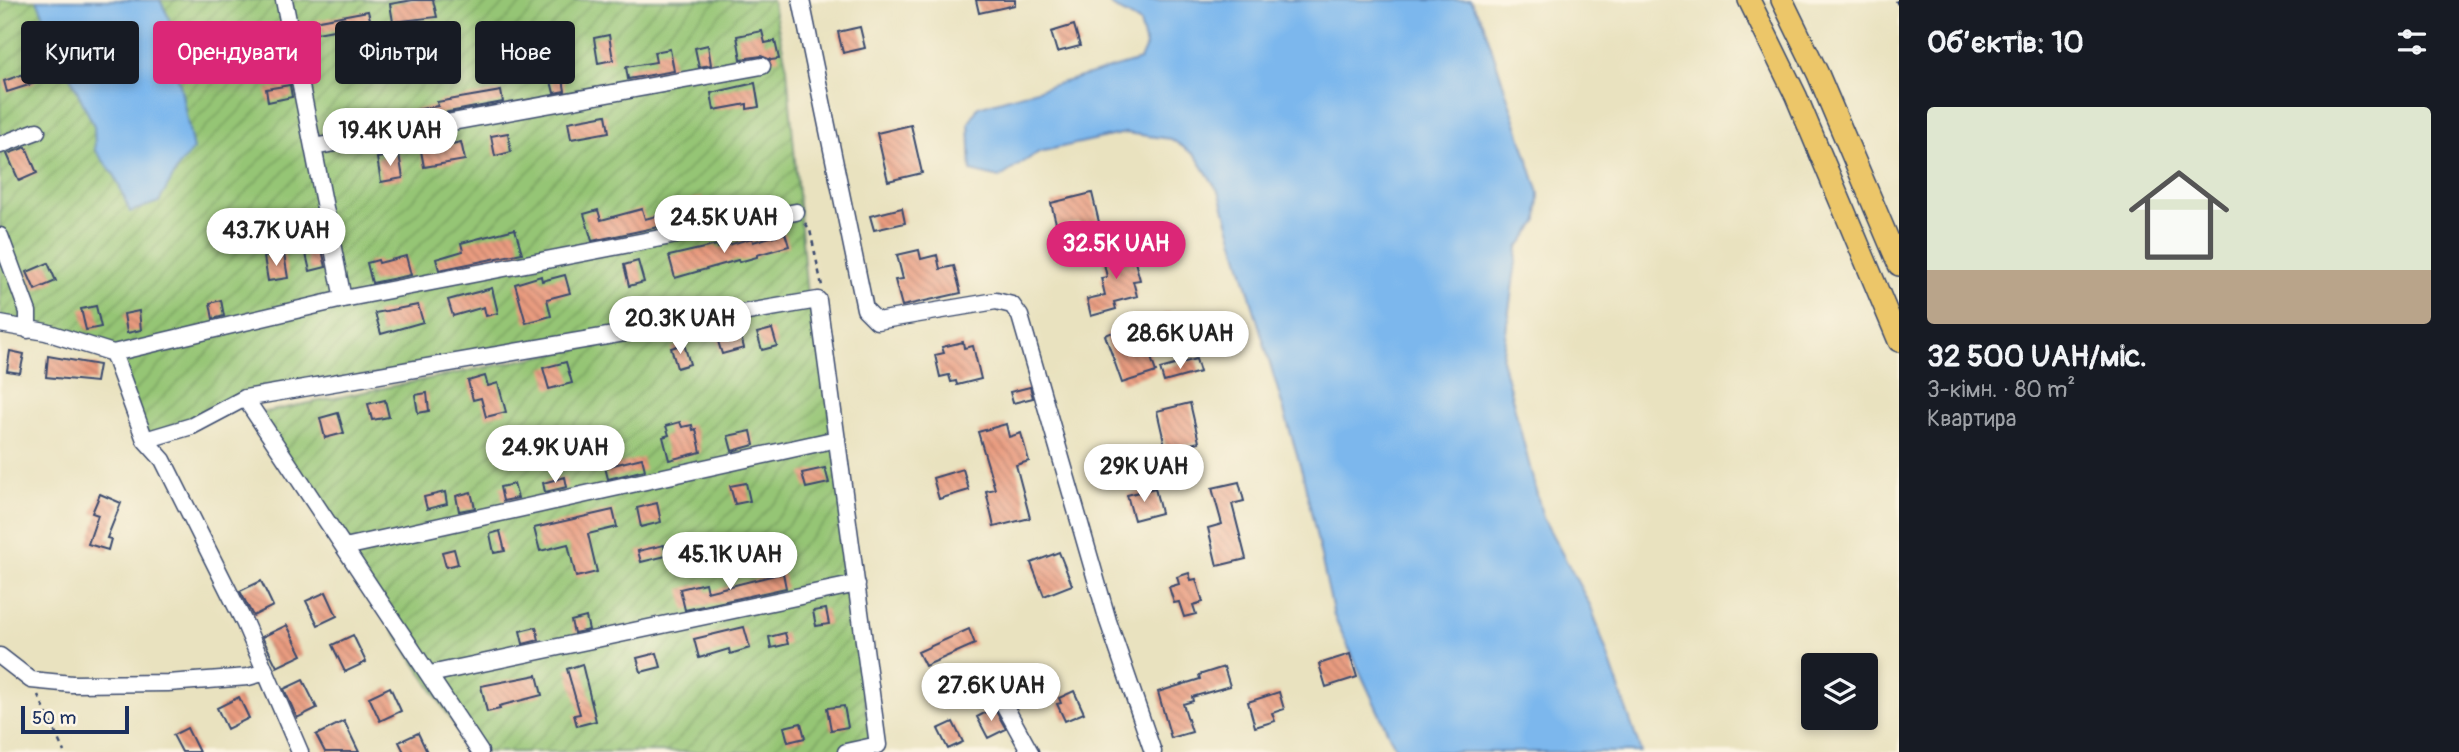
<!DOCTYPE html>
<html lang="uk">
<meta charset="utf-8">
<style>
body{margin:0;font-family:Pangolin,sans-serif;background:#242831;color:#f1f3f6;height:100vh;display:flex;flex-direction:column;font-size:26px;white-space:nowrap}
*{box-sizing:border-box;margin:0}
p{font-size:23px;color:#9ea1a6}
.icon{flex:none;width:38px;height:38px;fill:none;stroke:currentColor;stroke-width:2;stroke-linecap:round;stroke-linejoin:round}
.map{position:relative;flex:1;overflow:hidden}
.drawer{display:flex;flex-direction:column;background:#171b24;width:560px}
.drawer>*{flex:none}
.hud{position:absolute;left:21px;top:21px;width:665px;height:63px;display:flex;gap:14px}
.fabs{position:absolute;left:1801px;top:653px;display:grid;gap:14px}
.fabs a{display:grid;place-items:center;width:77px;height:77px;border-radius:7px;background:#171b24;box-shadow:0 4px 10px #0003;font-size:35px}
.scale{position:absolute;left:21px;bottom:18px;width:108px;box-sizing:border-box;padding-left:7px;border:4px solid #1b2f5e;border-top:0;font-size:19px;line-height:24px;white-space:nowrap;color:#1b2f5e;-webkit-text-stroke:5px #fcf5e5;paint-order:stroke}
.price{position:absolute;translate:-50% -60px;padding:0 16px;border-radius:24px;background:#fff;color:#222;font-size:23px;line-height:46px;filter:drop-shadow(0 2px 4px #0008)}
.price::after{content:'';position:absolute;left:50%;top:42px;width:21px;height:16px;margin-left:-10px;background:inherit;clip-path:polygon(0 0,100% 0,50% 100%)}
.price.active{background:#db2777;color:#fff}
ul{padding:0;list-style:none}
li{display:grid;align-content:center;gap:14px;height:371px;padding:0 28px}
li+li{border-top:2px solid #363941}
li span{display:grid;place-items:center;height:217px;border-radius:7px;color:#555}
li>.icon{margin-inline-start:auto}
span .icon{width:126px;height:126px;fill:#fffc;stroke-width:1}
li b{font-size:30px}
h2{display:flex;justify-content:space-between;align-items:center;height:84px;padding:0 28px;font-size:30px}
.chip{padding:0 24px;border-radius:7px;background:#171b24;box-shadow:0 4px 10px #0003;font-size:24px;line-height:63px}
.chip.active{background:#db2777;color:#fff}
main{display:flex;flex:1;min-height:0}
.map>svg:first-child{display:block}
</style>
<main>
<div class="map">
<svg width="1899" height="752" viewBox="0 0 1899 752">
<defs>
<pattern id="garden-furrows" width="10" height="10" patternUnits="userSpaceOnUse" patternTransform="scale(1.75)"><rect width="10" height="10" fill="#95c574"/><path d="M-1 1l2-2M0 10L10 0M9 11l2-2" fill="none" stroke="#79a062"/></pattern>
<pattern id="building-back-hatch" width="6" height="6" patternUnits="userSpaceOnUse" patternTransform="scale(1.75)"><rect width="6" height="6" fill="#e99b7f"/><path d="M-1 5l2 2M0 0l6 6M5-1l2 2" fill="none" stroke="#bc7f6b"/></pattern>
</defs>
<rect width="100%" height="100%" fill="#fcf5e5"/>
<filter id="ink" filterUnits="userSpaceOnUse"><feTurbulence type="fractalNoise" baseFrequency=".0143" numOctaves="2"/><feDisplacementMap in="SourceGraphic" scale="14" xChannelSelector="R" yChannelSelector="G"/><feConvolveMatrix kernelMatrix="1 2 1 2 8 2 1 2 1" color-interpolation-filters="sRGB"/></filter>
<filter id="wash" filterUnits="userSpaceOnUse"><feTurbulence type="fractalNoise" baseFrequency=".00686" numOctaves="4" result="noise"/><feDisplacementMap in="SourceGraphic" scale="28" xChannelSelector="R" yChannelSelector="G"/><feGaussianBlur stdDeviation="1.57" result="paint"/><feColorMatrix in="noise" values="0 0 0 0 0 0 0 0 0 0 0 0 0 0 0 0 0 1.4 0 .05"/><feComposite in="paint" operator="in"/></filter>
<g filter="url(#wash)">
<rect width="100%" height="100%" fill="#e9e2bf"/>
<path fill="url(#garden-furrows)" stroke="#587a69" stroke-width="2" d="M0 0H772L787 68 807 297 245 398 145 440 113 353 0 329Z
M818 300 871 752H472L256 414Z"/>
<path fill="#7cb7ed" stroke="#4c73a6" stroke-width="2" d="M37 0H160L169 18 170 54 180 84 193 150 180 164 159 202 130 212 115 176 95 150 94 126 70 76Z
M1106 0H1470L1483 22 1539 193 1538 221 1518 248 1502 359 1543 518 1591 607 1641 752H1397L1334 616 1303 475 1220 194 1196 156 1171 139 1125 133 1039 152 999 178 971 171 969 123 978 107 1140 60 1146 46 1140 23C1131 15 1111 9 1106 0Z"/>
<g id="blocks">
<path fill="url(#building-back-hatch)" d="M413 0H433L437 17 393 22 390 4Z
M976 0H1015V5L979 13Z
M368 11 371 23 317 33 314 21Z
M1074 25 1080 46 1057 52 1051 32Z
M860 27 865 48 843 53 838 32Z
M762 31 765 43 775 41 779 59 771 60 761 56 741 59 737 36Z
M609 35 613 60 598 63 594 38Z
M708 45 711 65 699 67 695 48Z
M670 49 674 71 628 79 626 67 656 62 654 52Z
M32 71 35 83 7 92 4 81Z
M563 79 565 91 554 93 551 81Z
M755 83 759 107 747 109V104L714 110 711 93Z
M290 85 292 97 268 102 266 89Z
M501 91 503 102 405 120 403 112 438 106 437 102Z
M606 115 609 132 571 139 568 122Z
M911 125 922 173 888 181 877 133Z
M508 133 511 152 495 156 491 136Z
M461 142 465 160 424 167 421 151Z
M26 147 37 173 19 181 7 154Z
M399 154 403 178 381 182 377 158Z
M1092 193 1103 239 1084 244 1079 222 1057 227 1051 203Z
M702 197 707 218 696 220 691 200Z
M902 208 905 223 874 230 870 216Z
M642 209 645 219 660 215 663 226 592 241 584 214 598 210 601 220Z
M240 224 244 246 225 249 221 228Z
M515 229 522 253 439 270 436 259 463 251 461 243Z
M785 233 789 246 757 255V257L739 262 738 260 675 278 669 256 717 245 718 248 752 238 753 242Z
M1131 247 1140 280 1133 281 1137 296 1114 302 1116 309 1091 316 1087 299 1105 295 1101 278 1107 277 1102 255Z
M322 250 326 267 310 271 306 254Z
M919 250 921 259 937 255 940 269 954 266 961 293 902 306 895 280 903 279 897 255Z
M284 254 288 278 268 281 264 257Z
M406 256 411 275 372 283 367 263 378 260 379 263Z
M638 261 644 282 629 286 624 265Z
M48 263 56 281 35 290 27 272Z
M565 275 570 293 547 299 551 316 526 323 515 284 541 276 542 281Z
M492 288 498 313 486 316 484 307 453 316 448 300Z
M221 300 224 316 213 319 210 303Z
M418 305 423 322 381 334 375 313Z
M96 306 101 327 86 330 81 309Z
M139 311 141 330 127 333 124 314Z
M1169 312 1178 338 1148 349 1156 372 1122 383 1105 335Z
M739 329 744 348 722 354 716 335Z
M772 329 777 346 762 350 757 333Z
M963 342 964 348 973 346 981 379 957 385 956 381 951 382 949 375 940 377 935 355 944 353 942 347Z
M684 344 690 364 677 368 671 348Z
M10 351 24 354 20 373 7 371Z
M48 356 99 365 96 382 46 377Z
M1196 359 1200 372 1164 382 1160 369Z
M566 362 572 383 549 389 543 368Z
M485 376 488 386 498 383 506 412 486 417 481 398 473 400 468 381Z
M1030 387 1033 398 1013 403 1010 392Z
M427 393 429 411 418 413 415 395Z
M385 400 389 417 372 420 368 404Z
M1190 403 1199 442 1166 450 1157 411Z
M338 413 344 433 325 438 320 418Z
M680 422 682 427 692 425 693 430 696 429 701 452 669 460 663 437 669 435 666 426Z
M1006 424 1009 437 1021 433 1029 461 1016 465 1030 518 994 527 986 491 995 489 978 432Z
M751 431 754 445 732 451 728 436Z
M642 458 645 470 608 479 605 467Z
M825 468 829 483 806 488 802 473Z
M963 469 969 490 939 499 933 478Z
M565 477 567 487 545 492 543 483Z
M1239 482 1244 501 1232 504 1246 559 1217 566 1208 528 1222 524 1212 488Z
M746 483 750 501 735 504 730 486Z
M514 484 518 498 503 501 500 487Z
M1155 488 1161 513 1134 520 1127 495Z
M445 492 447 504 427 509 424 497Z
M471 492 475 508 459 511 456 496Z
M100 494 121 503 107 538 111 539 108 550 88 544 98 515 92 513Z
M657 503 661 522 641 527 637 508Z
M613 510 617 527 588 534 597 572 576 577 568 544 540 551 534 528Z
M500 531 505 551 494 553 490 534Z
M664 545 666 556 641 562 638 551Z
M454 549 458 564 446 567 442 552Z
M1059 552 1072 585 1044 596 1031 563Z
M783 573 786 588 685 610 680 589 705 583 707 592Z
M1189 573 1191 580 1196 579 1203 602 1193 605 1196 614 1184 617 1179 602 1174 603 1169 587 1179 584 1177 577Z
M261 581 273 606 253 616 240 591Z
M326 592 337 616 318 625 306 601Z
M826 609 829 624 816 626 813 611Z
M586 617 589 630 574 633 571 621Z
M287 625 302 655 277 667 262 637Z
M536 627 539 640 523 644 520 631Z
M744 627 750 648 730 654 729 649 699 658 694 639Z
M969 629 975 644 925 666 918 652Z
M785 633 788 644 771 648 769 637Z
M353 635 366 662 345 672 332 645Z
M657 653 661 667 641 672 637 658Z
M1350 654 1357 677 1326 687 1319 664Z
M582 664 596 721 577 726 574 715 580 714 567 669Z
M1224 667 1230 686 1192 697 1193 701 1183 704 1192 732 1171 738 1158 692 1200 679 1199 675Z
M537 675 542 695 499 706 500 709 487 712 481 686Z
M303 680 317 708 297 718 284 689Z
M390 687 401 711 380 721 369 697Z
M1074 691 1084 713 1065 721 1057 704 1061 703 1059 698Z
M1279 692 1284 709 1272 713 1275 721 1255 727 1248 702Z
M239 697 249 718 227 729 217 708Z
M844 706 848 727 831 730 827 708Z
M994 708 1006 729 988 738 977 717Z
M344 721 359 752H325L316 735Z
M953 722 963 742 948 749 938 729Z
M801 723 805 738 788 742 784 727Z
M187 728 199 752H182L173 735Z
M418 733 427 752H404L399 742Z"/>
</g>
</g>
<g filter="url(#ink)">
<use href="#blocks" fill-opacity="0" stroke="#3a4a6d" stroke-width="2"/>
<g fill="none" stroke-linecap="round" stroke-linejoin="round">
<g stroke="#3a4a6d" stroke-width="19">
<path id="minor" d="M284 0 343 299
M801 0 865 309 877 321 996 301 1012 305 1020 316 1108 621 1153 752
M0 145 37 131
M313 147 762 66
M0 236 28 312V330
M0 324 46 332 113 353 343 299 796 212
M113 353 145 440 192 426 245 398 818 300 878 745 846 752
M245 398 480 752
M145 440 163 460 245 624 300 752
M345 547 837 439
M0 656 31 680 72 684 168 683 248 677 266 672
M430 674 857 584
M1003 703 1030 752"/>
</g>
<g stroke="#3a4a6d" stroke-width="24">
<path id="major" d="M1749 0 1796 96 1899 341
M1782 0 1818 74 1899 265"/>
</g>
<path stroke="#3a4a6d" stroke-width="2.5" stroke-dasharray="5 5" stroke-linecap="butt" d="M805 223 810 230 822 286
M38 695 64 752"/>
<use href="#minor" stroke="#fff" stroke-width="16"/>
<use href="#major" stroke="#ecc669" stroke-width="21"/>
<path stroke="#1b2f5e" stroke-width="4.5" stroke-dasharray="10 5" stroke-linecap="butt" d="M1897 0 1899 4"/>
</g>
</g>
</svg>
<div class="fabs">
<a><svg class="icon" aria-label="layers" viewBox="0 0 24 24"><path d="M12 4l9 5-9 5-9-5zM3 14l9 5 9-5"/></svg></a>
</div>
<div class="scale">50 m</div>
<b class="price" style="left:390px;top:168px">19.4K UAH</b>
<b class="price" style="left:724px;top:255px">24.5K UAH</b>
<b class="price" style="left:276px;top:268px">43.7K UAH</b>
<b class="price active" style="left:1116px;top:281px">32.5K UAH</b>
<b class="price" style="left:680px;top:356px">20.3K UAH</b>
<b class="price" style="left:1180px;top:371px">28.6K UAH</b>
<b class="price" style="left:555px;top:485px">24.9K UAH</b>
<b class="price" style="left:1144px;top:504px">29K UAH</b>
<b class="price" style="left:730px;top:592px">45.1K UAH</b>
<b class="price" style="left:991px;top:723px">27.6K UAH</b>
<div class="hud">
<a class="chip">Купити</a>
<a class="chip active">Орендувати</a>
<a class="chip">Фільтри</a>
<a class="chip">Нове</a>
</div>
</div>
<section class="drawer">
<h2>Об’єктів: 10<svg class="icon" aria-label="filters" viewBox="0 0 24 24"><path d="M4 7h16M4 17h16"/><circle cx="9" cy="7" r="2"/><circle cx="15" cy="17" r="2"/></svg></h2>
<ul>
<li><span style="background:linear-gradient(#dfe7d0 75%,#b9a48a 0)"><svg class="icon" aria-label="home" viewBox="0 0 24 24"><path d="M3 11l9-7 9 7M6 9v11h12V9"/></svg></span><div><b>32 500 UAH/міс.</b><p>3-кімн. · 80 m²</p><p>Квартира</p></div></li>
</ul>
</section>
</main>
